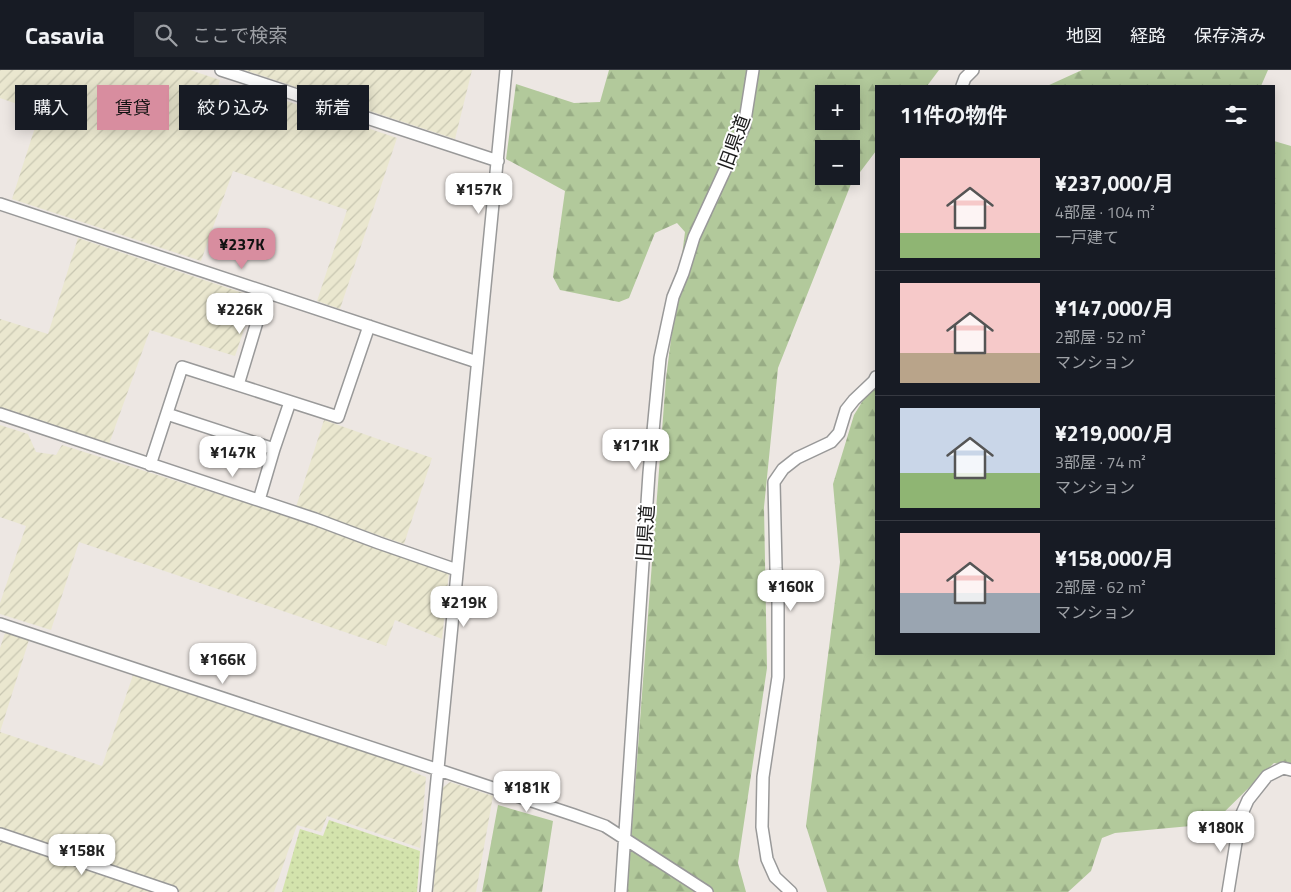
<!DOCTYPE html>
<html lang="ja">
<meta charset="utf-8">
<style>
body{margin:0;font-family:"Titillium Web","Noto Sans JP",sans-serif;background:#20242c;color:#f1f3f6;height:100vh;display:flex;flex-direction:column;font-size:19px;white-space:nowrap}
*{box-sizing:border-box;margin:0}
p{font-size:16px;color:#9ea1a6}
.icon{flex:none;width:28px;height:28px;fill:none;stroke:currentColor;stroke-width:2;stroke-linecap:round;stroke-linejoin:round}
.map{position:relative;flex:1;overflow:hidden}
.sheet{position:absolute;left:875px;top:15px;width:400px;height:570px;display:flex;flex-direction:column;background:#171b24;border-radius:0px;box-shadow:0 2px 12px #0003}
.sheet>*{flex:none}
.top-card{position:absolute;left:15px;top:15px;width:475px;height:45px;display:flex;gap:10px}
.controls{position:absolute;left:815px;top:15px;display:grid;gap:10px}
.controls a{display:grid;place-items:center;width:45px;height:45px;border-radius:0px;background:#171b24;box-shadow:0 2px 12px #0003;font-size:25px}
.price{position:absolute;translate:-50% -42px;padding:0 11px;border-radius:10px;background:#fff;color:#222;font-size:16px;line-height:32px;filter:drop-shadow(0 1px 2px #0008)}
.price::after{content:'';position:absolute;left:50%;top:30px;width:15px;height:11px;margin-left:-8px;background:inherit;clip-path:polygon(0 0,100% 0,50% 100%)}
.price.active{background:#d88d9f;color:#111}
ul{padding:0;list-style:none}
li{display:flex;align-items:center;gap:15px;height:125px;padding:0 25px}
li+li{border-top:1px solid #363941}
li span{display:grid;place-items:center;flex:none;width:140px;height:100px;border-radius:0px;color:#555}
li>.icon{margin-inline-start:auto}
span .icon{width:60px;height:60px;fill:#fffc;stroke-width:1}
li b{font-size:21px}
h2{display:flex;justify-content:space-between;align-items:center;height:60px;padding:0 25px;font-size:21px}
.chip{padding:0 18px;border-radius:0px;background:#171b24;box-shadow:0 2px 12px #0003;font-size:18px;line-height:45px}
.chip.active{background:#d88d9f;color:#111}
header{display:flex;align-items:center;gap:30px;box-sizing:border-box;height:70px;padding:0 25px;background:#171b24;border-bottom:1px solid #363941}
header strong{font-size:24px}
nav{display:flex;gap:28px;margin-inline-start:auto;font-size:18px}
.search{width:350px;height:45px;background:#20242c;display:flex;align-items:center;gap:12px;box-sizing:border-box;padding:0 18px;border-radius:0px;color:#9ea1a6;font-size:19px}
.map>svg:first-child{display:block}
</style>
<header>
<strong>Casavia</strong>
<div class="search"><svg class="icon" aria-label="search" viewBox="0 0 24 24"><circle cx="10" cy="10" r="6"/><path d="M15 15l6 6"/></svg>ここで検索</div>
<nav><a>地図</a><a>経路</a><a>保存済み</a></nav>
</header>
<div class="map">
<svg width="1291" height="822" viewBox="0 0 1291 822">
<defs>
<pattern id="farmland-furrows" width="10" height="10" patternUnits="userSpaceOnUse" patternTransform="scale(1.25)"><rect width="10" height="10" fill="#eae7cf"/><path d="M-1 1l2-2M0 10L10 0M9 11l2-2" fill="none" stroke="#c8c6b1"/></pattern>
<pattern id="grass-dots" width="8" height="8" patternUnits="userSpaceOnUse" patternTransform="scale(1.25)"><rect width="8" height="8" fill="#d3e3ac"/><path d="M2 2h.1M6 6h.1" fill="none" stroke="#b5c293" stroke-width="1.8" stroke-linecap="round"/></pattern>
<pattern id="forest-firs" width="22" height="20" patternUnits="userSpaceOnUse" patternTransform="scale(1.25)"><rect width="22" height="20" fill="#b2c99b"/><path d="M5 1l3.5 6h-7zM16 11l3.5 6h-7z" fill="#98ac85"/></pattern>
</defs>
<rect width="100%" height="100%" fill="#ede7e3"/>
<path fill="url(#farmland-furrows)" d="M0 0H190L220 10 215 26 238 34 245 17 397 68 340 239 317 231 347 140 233 101 201 191 12 129 40 42 0 28Z
M244 0H472L455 69Z
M78 168 255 227 235 286 150 260 109 374 0 338V249L48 264Z
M324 350 432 388 404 474 296 437Z
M0 355 28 364 36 382 56 385 62 375 262 438 449 502 442 569 395 550 386 576 79 472 51 560 0 544V533L26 456 0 447Z
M5 563 29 570 0 662 102 696 133 605 411 697V701L426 707 420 778 327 746 321 762 297 755 274 822H0V578Z
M450 712 493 726 476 822H433L442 718Z"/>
<path fill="url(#grass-dots)" d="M329 750 420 781 417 822H282L300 759 323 766Z"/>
<path fill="url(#forest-firs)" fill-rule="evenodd" d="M609 0H939L927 16H876V81L851 114 778 298 764 437 767 598 738 793 746 822H627L666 308 685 162 677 153 655 163 629 228 619 232 560 220 553 207 565 121 506 89 516 14 574 33 600 32ZM824 24H851V51H824ZM824 79H851V106H824Z
M1082 0H1268L1261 16H1047Z
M1274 71 1291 76V696L1274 693 1212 754 1115 763 1102 768 1091 801 1068 822H827L806 756 840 492 833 414 854 345 876 309V584H1274Z
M498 735 553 751 542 822H482Z"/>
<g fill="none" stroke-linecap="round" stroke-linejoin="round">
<g stroke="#999" stroke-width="14">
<path id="minor" d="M221 0 498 91
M962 16 965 8 973 0
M0 134 477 292
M238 315 266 222
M0 344 315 449 379 473 457 500
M167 344 274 379
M150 395 182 297 338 347 369 256
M259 430 274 379 290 332
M0 554 574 745 605 756 707 822
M0 764 172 822
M426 822 506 0
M621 822 649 403 660 288 673 227 683 203 694 167 731 87 744 57 753 0
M791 822 775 807 767 789 762 757 763 707 778 607V517L776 498 774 412 783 399 797 388 831 372 839 363 846 340 854 330 874 311 876 307
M1228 822 1240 748 1248 730 1267 706 1283 698 1291 700"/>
</g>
<use href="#minor" stroke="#fff" stroke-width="11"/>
</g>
<g text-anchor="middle" stroke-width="4" stroke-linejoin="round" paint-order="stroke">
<g font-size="19" fill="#1c1c1c" stroke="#fff">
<text transform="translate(734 72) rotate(-70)" y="7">旧県道</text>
<text transform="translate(645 463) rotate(-86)" y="7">旧県道</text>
</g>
</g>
</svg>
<div class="controls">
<a>+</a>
<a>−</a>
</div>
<b class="price" style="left:479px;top:145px">¥157K</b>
<b class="price active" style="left:242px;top:200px">¥237K</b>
<b class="price" style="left:240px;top:265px">¥226K</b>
<b class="price" style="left:636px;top:401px">¥171K</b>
<b class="price" style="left:233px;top:408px">¥147K</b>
<b class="price" style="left:791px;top:542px">¥160K</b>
<b class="price" style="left:464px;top:558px">¥219K</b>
<b class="price" style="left:223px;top:615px">¥166K</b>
<b class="price" style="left:527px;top:743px">¥181K</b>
<b class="price" style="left:1221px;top:783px">¥180K</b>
<b class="price" style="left:82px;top:806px">¥158K</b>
<div class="top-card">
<a class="chip">購入</a>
<a class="chip active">賃貸</a>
<a class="chip">絞り込み</a>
<a class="chip">新着</a>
</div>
<section class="sheet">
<h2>11件の物件<svg class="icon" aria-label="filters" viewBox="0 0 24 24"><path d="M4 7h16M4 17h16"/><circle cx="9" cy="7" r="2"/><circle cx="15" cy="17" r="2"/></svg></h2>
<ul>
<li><span style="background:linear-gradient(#f6c9c9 75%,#8fb573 0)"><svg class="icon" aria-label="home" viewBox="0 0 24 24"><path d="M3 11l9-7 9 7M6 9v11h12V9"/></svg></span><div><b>¥237,000/月</b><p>4部屋 · 104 m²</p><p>一戸建て</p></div></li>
<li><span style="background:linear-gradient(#f6c9c9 70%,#b9a48a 0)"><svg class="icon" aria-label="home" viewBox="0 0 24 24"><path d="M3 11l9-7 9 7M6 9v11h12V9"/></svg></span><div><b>¥147,000/月</b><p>2部屋 · 52 m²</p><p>マンション</p></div></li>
<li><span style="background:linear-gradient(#c9d6e8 65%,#8fb573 0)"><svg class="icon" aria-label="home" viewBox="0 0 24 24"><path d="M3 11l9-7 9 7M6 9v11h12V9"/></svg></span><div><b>¥219,000/月</b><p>3部屋 · 74 m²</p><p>マンション</p></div></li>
<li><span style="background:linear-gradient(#f6c9c9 60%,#9aa5b1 0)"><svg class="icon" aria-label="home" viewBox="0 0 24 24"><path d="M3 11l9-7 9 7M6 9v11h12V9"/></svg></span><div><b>¥158,000/月</b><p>2部屋 · 62 m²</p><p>マンション</p></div></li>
</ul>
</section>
</div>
